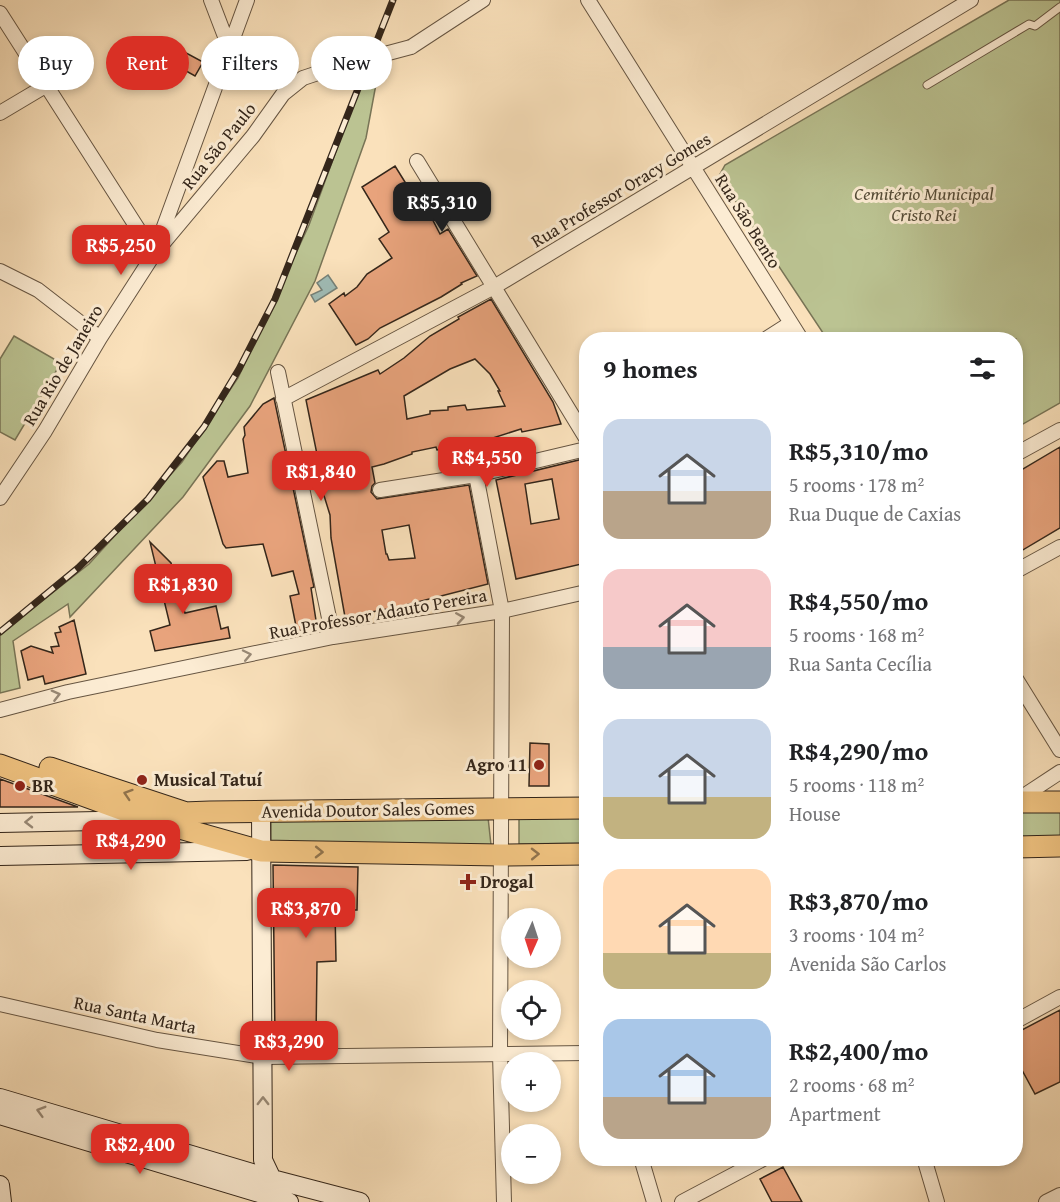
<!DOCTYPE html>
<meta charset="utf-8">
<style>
body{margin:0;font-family:"Gentium Book Plus",serif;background:#f6f6f6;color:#202124;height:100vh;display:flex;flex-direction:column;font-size:22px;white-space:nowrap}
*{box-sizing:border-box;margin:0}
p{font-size:20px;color:#757577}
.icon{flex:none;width:33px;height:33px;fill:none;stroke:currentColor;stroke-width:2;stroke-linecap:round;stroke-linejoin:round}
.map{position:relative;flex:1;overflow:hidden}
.panel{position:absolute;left:579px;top:332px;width:444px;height:834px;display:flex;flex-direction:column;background:#fff;border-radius:24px;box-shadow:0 3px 9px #0003}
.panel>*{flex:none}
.guide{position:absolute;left:18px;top:36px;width:471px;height:54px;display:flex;gap:12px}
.needle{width:39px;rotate:183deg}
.fabs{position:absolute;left:501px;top:908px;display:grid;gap:12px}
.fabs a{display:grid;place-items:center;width:60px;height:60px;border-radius:50%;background:#fff;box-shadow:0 3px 9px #0003;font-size:30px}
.price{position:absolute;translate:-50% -51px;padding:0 14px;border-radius:12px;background:#d93025;color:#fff;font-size:20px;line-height:39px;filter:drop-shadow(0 2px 3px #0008)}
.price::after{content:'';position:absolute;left:50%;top:36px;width:18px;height:14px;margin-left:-9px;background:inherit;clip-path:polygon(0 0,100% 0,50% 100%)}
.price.on{background:#222;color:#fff}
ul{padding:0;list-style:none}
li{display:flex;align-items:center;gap:18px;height:150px;padding:0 24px}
li span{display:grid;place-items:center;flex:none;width:168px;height:120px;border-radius:18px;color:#555}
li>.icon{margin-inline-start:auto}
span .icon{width:72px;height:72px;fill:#fffc;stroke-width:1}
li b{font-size:26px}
h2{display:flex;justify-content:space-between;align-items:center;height:72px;padding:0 24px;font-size:26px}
.pill{padding:0 21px;border-radius:27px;background:#fff;box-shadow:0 3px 9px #0003;font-size:21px;line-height:54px}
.pill.on{background:#d93025;color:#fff}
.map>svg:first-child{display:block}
</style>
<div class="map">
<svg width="1060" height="1202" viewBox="0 0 1060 1202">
<rect width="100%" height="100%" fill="#fae1bb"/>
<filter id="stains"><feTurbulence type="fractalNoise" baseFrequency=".00333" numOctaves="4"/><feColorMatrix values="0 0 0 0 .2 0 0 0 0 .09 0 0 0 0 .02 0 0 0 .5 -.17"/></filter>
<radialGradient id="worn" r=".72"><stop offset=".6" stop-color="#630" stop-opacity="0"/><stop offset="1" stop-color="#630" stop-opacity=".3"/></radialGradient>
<path fill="#bbc392" stroke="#787456" stroke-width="1.5" d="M1009 0H1060V403L1016 428V339H827L719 176 725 165Z
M369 61 379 68 366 138 315 281 250 406 183 497 70 617 68 604 13 641 20 688 0 693V634L89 564 182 462 238 378 309 225Z
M14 336 61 363 15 440 0 432V359Z
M1016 806 1060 807V836L1016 837Z
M586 816V843L519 844V817Z
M488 817 491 845 271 843V818Z"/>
<path fill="#9fbcb6" stroke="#748078" stroke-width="1.5" d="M328 275 337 288 315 302 311 295 322 290 317 283Z"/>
<path fill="#e8a37c" stroke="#34261a" stroke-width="1.5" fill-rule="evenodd" d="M162 40 203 62 195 76 154 53Z
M395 166 423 211 427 209 440 234 448 229 477 276 461 283 462 284 441 297 380 328 368 339 356 345 329 304 344 293 345 296 357 287 367 274 392 258 379 239 389 232 362 187Z
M491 299 553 402 561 424 522 432 521 429 471 445 437 450 436 447 412 452V454L384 464 372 467 375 483 372 486 371 492 377 499 469 485 488 584 398 607 345 617 331 538 330 515 321 486V474L306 400 378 370 380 374 404 358 430 336 459 319 458 317ZM475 359 490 374 500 391H498L505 406 467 410 465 405 448 407V410L430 411V414L407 419 404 396 450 369ZM409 525 415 558 389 560 387 554H386L382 530Z
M274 398 314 587 311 588 317 627 297 631 290 596 299 594 293 571 272 576 263 544 226 548 223 544 203 477 217 461H224L228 477 248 473 243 439 245 435 244 427 263 404Z
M1060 447V528L1016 554V473Z
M583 459 586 478V563L516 579 496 480ZM552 479 559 519 531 524 525 484Z
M150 542 171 563 185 613 216 606 221 629 228 627 230 638 155 651 150 631 170 625Z
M74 620 86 674 45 684 43 676 28 680 21 651 31 646 53 653 51 647 59 646 55 633 61 632 59 627Z
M530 743 549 744V786H529Z
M0 779 78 807H0Z
M273 865 358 867 357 910H335L336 961 317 962 316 1038 275 1039Z
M1060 1010V1082L1035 1094 1016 1059V1033Z
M783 1167 802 1202H772L760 1179Z"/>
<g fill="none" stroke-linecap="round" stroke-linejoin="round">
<g stroke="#665542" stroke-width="9">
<path id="lane" d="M927 85 1029 24 1035 26 1060 7"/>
</g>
<g stroke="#665542" stroke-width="16">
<path id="street" d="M211 0 229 47
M588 0 801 339
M0 13 154 254 253 136 283 94 303 78 336 67
M411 47 483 0
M0 113 47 85
M417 161 586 438
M0 271 38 290 100 338
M766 339 791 323
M278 372 333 637
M283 399 494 287 971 0
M1016 454 1060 430
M476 475 502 611 500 1054 504 1202
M380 490 476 475 586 449
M0 498 45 431 100 338 154 254 247 0
M1016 571 1060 547
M1016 679 1060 750
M0 710 68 692 333 637 502 611 586 592
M1016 801 1060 772
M0 1004 157 1040 263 1057 586 1053
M1016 1021 1060 997
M641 1158 654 1202
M924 1158 937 1202
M682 1202 765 1158
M1046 1202 1060 1195"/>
</g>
<g stroke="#34261a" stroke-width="20">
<path id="secondary" d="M261 811 263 1160 272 1179 271 1202
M0 823 146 820
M0 856 247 851
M0 1098 272 1179 360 1202
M0 1115 289 1202
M0 1185 2 1202"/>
</g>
<g stroke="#34261a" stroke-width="23">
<path id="primary" d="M0 765 151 820 261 851 500 855 586 854
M50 768 183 812
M1016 802H1060
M153 819 183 813 210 812 586 808
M1016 847 1060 846"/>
</g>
<use href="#lane" stroke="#fcecd3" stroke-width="7"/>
<use href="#street" stroke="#fcecd3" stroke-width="14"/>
<use href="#secondary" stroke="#fcecd3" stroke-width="18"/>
<use href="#primary" stroke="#edc07e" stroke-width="21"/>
<g stroke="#34261a" stroke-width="7">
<path id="rail" d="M0 632 78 568 148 499 204 427 239 369 275 299 393 0"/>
</g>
<use href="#rail" stroke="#fcecd3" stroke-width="4.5" stroke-dasharray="14" stroke-linecap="butt"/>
<g stroke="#665542" stroke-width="16" stroke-linecap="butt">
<path id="street-bridge" d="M336 67 411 47"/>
</g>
<use href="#street-bridge" stroke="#fcecd3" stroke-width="14"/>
</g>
<defs><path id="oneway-chevron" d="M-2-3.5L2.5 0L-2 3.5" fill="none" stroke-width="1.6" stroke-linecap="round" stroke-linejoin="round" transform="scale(1.5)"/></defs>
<g stroke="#988976">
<use href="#oneway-chevron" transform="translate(460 618) rotate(-9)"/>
<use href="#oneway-chevron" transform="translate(247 655) rotate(-12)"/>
<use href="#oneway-chevron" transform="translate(56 695) rotate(-14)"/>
<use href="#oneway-chevron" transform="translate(29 822) rotate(179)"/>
<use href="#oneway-chevron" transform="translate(263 1101) rotate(-90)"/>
<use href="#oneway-chevron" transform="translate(41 1111) rotate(-164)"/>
</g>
<g stroke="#90734c">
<use href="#oneway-chevron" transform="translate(128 794) rotate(-162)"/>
<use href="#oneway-chevron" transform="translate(319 852) rotate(1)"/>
<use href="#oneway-chevron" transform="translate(535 854) rotate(-1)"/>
</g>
<g fill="#8f2418" stroke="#fcecd3" stroke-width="2">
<circle cx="539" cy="765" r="6"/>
<circle cx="142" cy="780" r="6"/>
<circle cx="20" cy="786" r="6"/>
<path d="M465 873h6v6h6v6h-6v6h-6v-6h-6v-6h6z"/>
</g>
<g text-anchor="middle" stroke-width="6" stroke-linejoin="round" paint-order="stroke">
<g font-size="18" fill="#34261a" stroke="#fcecd3">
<text transform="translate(219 146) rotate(-51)" y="6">Rua São Paulo</text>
<text transform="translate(621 190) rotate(-31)" y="6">Rua Professor Oracy Gomes</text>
<text transform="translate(748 221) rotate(58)" y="6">Rua São Bento</text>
<text transform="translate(63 365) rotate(-59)" y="6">Rua Rio de Janeiro</text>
<text transform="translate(378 614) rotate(-10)" y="6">Rua Professor Adauto Pereira</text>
<text transform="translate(368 810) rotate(-1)" y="6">Avenida Doutor Sales Gomes</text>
<text transform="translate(135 1015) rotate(12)" y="6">Rua Santa Marta</text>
</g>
<g font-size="18" font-style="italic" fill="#564d38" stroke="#fcecd3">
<text x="924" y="200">Cemitério Municipal<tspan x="924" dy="21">Cristo Rei</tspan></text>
</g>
<g font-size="18" font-weight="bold" fill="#34261a" stroke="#fcecd3" text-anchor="start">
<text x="527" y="771" text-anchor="end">Agro 11</text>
<text x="154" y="786">Musical Tatuí</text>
<text x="32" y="792">BR</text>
<text x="480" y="888">Drogal</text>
</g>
</g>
<rect width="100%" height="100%" filter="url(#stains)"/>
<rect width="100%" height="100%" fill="url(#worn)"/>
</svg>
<div class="fabs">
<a><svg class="needle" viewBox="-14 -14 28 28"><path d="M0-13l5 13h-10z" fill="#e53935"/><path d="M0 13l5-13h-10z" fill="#757577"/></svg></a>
<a><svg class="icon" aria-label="locate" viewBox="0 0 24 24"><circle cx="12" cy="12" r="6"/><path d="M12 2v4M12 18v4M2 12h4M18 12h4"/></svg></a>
<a>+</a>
<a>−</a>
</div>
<b class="price on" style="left:442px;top:233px">R$5,310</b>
<b class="price" style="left:121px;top:276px">R$5,250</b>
<b class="price" style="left:487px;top:488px">R$4,550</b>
<b class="price" style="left:321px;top:502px">R$1,840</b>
<b class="price" style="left:183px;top:615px">R$1,830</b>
<b class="price" style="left:131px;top:871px">R$4,290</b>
<b class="price" style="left:306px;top:939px">R$3,870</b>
<b class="price" style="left:289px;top:1072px">R$3,290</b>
<b class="price" style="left:140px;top:1175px">R$2,400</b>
<div class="guide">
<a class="pill">Buy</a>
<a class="pill on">Rent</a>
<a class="pill">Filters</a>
<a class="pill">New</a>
</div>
<section class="panel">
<h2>9 homes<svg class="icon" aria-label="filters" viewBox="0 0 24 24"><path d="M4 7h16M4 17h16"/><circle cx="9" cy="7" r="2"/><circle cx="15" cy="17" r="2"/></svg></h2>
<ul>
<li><span style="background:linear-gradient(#c9d6e8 60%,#b9a48a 0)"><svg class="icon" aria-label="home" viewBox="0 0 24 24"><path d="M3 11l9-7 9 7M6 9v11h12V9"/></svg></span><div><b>R$5,310/mo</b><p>5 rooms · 178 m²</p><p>Rua Duque de Caxias</p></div></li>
<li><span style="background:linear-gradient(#f6c9c9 65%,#9aa5b1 0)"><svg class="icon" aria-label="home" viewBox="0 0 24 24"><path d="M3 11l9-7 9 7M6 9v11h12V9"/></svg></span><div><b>R$4,550/mo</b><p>5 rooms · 168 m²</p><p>Rua Santa Cecília</p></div></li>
<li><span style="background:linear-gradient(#c9d6e8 65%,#c2b280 0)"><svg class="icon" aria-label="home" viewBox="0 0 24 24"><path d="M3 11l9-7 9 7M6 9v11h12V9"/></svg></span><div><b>R$4,290/mo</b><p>5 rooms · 118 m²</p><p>House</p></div></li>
<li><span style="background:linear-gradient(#ffd9b3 70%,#c2b280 0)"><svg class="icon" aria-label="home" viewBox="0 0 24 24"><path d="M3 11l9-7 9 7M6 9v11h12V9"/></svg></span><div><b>R$3,870/mo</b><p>3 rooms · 104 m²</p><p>Avenida São Carlos</p></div></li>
<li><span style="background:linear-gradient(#a9c7e8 65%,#b9a48a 0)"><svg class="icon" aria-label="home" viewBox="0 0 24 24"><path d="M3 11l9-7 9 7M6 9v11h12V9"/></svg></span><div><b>R$2,400/mo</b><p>2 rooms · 68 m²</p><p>Apartment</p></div></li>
</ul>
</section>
</div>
